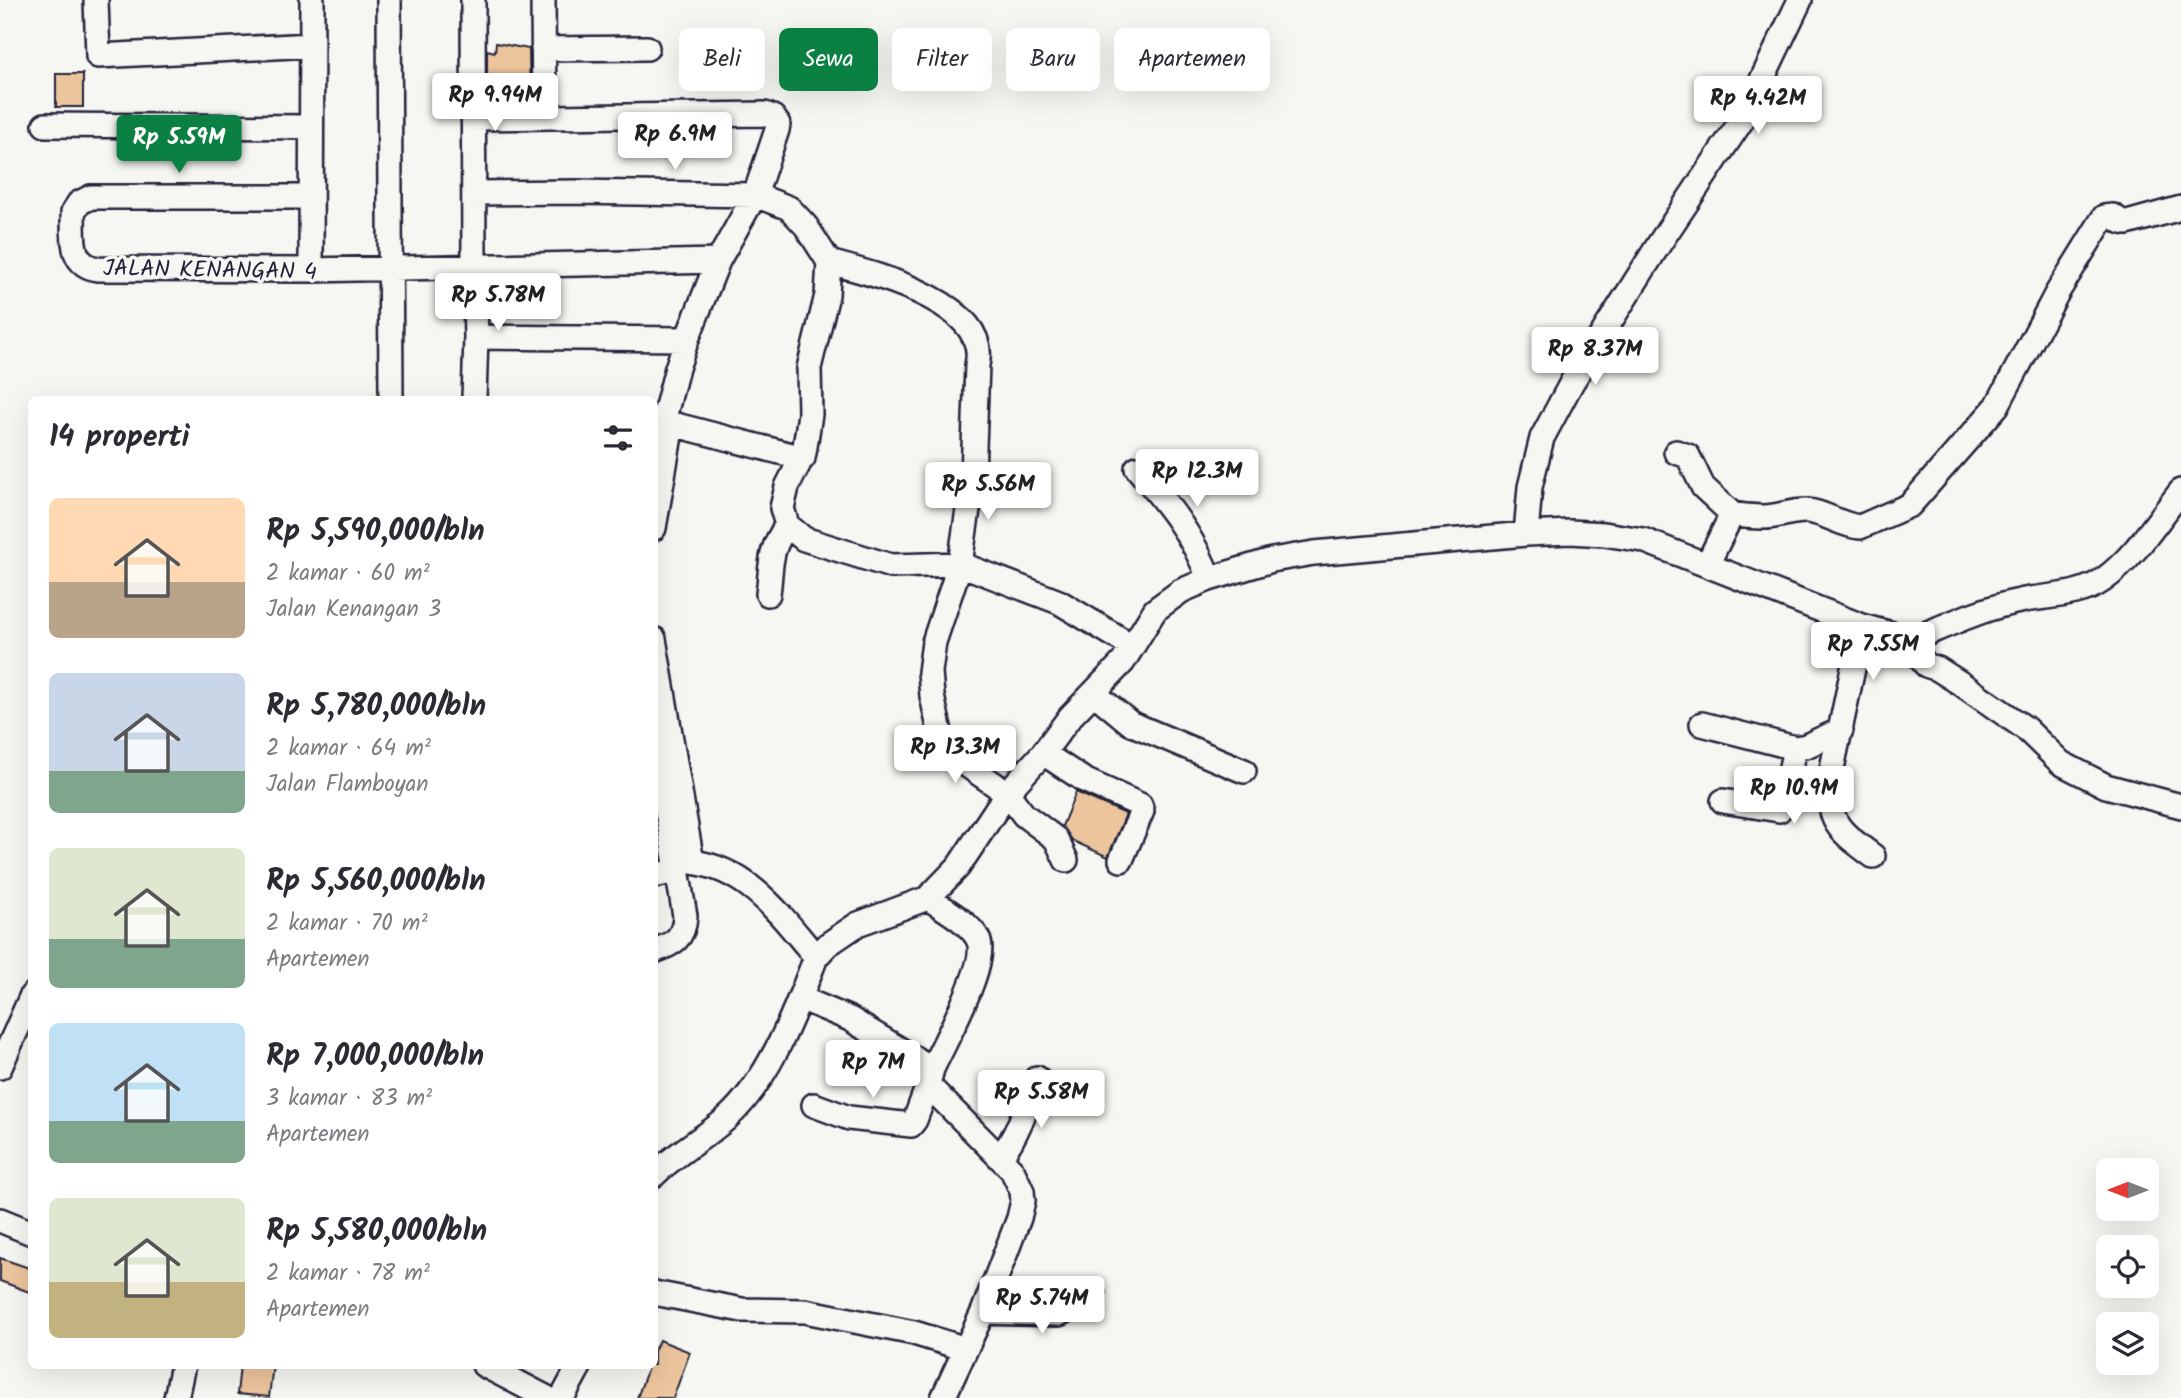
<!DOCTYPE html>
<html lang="id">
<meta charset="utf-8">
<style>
body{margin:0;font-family:Kalam,sans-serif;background:#f2f2f3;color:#2b2b33;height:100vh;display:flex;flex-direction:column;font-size:26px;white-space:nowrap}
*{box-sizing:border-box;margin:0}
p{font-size:23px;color:#7c7c81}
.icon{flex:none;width:38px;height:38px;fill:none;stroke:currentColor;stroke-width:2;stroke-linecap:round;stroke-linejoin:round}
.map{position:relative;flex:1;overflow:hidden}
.drawer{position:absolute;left:28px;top:396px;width:630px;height:973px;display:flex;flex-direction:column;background:#fff;border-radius:10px;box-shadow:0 7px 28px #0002}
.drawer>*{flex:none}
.banner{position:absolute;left:679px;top:28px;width:665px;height:63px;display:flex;gap:14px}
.needle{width:46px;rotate:270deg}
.buttons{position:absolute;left:2096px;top:1158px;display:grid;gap:14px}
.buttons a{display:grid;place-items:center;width:63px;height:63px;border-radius:10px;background:#fff;box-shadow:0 7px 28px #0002;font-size:35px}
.price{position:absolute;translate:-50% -60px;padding:0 16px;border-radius:7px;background:#fff;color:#222;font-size:23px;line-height:46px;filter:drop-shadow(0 2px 4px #0008)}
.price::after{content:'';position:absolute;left:50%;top:42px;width:21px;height:16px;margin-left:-10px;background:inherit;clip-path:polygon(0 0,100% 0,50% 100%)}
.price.current{background:#0b8043;color:#fff}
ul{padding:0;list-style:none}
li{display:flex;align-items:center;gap:21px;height:175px;padding:0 21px}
li span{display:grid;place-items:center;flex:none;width:196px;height:140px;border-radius:10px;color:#555}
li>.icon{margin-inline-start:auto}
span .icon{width:84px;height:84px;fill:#fffc;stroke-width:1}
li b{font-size:30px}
h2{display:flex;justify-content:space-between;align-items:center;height:84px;padding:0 21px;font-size:30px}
.tag{padding:0 24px;border-radius:10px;background:#fff;box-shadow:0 7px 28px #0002;font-size:24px;line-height:63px}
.tag.current{background:#0b8043;color:#fff}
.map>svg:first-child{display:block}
</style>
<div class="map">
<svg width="2181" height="1398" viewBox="0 0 2181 1398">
<rect width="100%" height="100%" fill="#f6f6f2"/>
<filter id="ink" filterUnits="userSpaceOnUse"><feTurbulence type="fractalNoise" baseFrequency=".0143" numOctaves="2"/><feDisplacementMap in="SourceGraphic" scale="14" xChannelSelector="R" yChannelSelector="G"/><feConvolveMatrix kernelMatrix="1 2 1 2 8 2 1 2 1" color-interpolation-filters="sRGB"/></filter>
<g filter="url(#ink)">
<path fill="#edc59d" stroke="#22223b" stroke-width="2" d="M496 43 529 49 530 103 487 104V50L495 52Z
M56 74H83V107H56Z
M1076 792 1126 814 1108 857 1073 841 1062 826Z
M0 1258 32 1269V1293L0 1281Z
M659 1340 690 1352 673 1398H637L649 1365H654V1351Z
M240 1365H273L269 1397 237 1394Z"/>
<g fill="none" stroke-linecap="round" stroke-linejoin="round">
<g stroke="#22223b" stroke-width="28">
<path id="minor" d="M96 0 98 56 312 45
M389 0 391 399
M473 0 474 266 476 337 474 399
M543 0 544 117
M543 49 647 48
M473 118 765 114 773 117 778 124 777 130 755 195 789 208 806 226 829 262 827 295 809 368 810 414 804 453 787 487 782 508 787 525 804 539 891 566 960 564 1059 602 1132 646
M45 125 311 127
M474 193 576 192 755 195 718 261
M311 197H91L79 203 73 212C74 235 68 265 98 269L311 270 718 261 687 339
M829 262C873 274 992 303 977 365L973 475 960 564 934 642 930 672 932 696 940 732 948 752 1007 793 1024 815 1056 839 1066 860
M311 270 312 0
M476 337 687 339 677 368 654 457
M1676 452 1688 456 1703 487 1732 514 1708 563
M1137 468C1166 502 1194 536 1209 579
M1732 514C1742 516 1754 517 1764 517 1779 517 1792 510 1808 511 1826 513 1842 526 1860 527L1910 505 1997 406 2057 293 2104 217 2113 216 2122 222 2127 223 2181 208
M654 528 672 424 803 458
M1526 534 1530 487 1542 438 1572 382 1661 241 1744 117 1800 0
M768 594C772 564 768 552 787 525
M1862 626 1830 778C1828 824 1837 829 1873 856
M1910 637 1915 651 1926 665 1938 669 1963 685 2025 728 2061 763 2106 786 2181 806
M654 639 692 862C749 869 781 916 816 957
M1095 694 1130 723 1244 771
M1702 724 1795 748 1806 746 1841 730
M654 736 685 916C684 938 674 944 654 951
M1043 753 1084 780 1140 805 1142 811 1121 860
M1723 801 1779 810 1783 805 1795 748
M654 876 676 871
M928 898C944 909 969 922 978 939 990 961 943 1045 932 1069L928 1085 1012 1170 1022 1191 1023 1201 1019 1218 983 1312 943 1398
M800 998 850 1019 932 1069
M0 1067 32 995
M814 1105 849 1118 911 1125 915 1120 928 1085
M1000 1158C1018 1134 1027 1106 1037 1078
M654 1175C676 1153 703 1139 726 1119 770 1080 795 1011 816 957L827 945 858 924 928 898 958 867 1007 793 1043 753 1070 717 1123 662 1155 610 1181 591 1209 579 1272 560 1314 553 1526 534 1570 532 1604 534 1643 540 1862 626C1883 632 1902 638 1923 635 1954 622 1987 607 2020 601 2047 595 2079 597 2103 580 2134 558 2157 521 2181 491
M0 1220 32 1233
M654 1293 742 1310 805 1311 914 1333 966 1349
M983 1312 1059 1314 1065 1311 1067 1299 1076 1295H1093
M484 1365 547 1398
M176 1398 183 1365
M562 1398 580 1365"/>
</g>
<use href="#minor" stroke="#f6f6f2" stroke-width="23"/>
</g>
</g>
<g text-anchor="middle" stroke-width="7" stroke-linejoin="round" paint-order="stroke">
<g font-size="23" fill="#22223b" stroke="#f6f6f2">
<text transform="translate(210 269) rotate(1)" y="8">JALAN KENANGAN 4</text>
</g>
</g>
</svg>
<div class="buttons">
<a><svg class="needle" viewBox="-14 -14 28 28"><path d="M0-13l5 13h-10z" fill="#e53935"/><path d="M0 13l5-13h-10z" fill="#7c7c81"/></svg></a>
<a><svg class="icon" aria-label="locate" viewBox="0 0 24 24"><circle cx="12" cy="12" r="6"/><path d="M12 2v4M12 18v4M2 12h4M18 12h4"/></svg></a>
<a><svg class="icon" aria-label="layers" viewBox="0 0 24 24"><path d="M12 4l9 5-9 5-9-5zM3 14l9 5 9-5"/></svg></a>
</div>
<b class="price" style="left:495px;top:133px">Rp 9.94M</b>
<b class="price" style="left:1758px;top:136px">Rp 4.42M</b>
<b class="price" style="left:675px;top:172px">Rp 6.9M</b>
<b class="price current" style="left:179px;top:175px">Rp 5.59M</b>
<b class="price" style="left:498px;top:333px">Rp 5.78M</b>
<b class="price" style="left:1595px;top:387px">Rp 8.37M</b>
<b class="price" style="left:1197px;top:509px">Rp 12.3M</b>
<b class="price" style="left:988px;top:522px">Rp 5.56M</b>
<b class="price" style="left:1873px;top:682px">Rp 7.55M</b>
<b class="price" style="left:955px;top:785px">Rp 13.3M</b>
<b class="price" style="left:1794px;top:826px">Rp 10.9M</b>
<b class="price" style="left:873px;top:1100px">Rp 7M</b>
<b class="price" style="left:1041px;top:1130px">Rp 5.58M</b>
<b class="price" style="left:1042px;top:1336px">Rp 5.74M</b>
<div class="banner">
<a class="tag">Beli</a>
<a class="tag current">Sewa</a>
<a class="tag">Filter</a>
<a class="tag">Baru</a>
<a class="tag">Apartemen</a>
</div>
<section class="drawer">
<h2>14 properti<svg class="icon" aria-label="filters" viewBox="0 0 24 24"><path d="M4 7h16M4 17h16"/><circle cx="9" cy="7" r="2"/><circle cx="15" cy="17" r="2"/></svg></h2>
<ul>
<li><span style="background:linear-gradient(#ffd9b3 60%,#b9a48a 0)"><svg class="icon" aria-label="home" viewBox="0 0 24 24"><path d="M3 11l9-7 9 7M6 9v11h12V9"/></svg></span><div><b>Rp 5,590,000/bln</b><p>2 kamar · 60 m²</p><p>Jalan Kenangan 3</p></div></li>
<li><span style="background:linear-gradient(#c9d6e8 70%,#7fa58c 0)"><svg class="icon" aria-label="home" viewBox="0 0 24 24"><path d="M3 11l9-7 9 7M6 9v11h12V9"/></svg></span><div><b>Rp 5,780,000/bln</b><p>2 kamar · 64 m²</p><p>Jalan Flamboyan</p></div></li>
<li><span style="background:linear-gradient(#dfe7d0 65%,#7fa58c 0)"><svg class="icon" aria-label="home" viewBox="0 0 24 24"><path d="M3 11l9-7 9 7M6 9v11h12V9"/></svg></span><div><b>Rp 5,560,000/bln</b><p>2 kamar · 70 m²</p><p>Apartemen</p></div></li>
<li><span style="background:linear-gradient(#bfe0f5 70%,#7fa58c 0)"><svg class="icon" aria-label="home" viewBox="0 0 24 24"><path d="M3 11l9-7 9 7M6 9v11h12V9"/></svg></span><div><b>Rp 7,000,000/bln</b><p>3 kamar · 83 m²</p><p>Apartemen</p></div></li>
<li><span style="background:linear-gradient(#dfe7d0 60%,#c2b280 0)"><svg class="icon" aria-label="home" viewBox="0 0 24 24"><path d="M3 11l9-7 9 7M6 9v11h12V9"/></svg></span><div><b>Rp 5,580,000/bln</b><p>2 kamar · 78 m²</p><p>Apartemen</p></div></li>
</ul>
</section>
</div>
